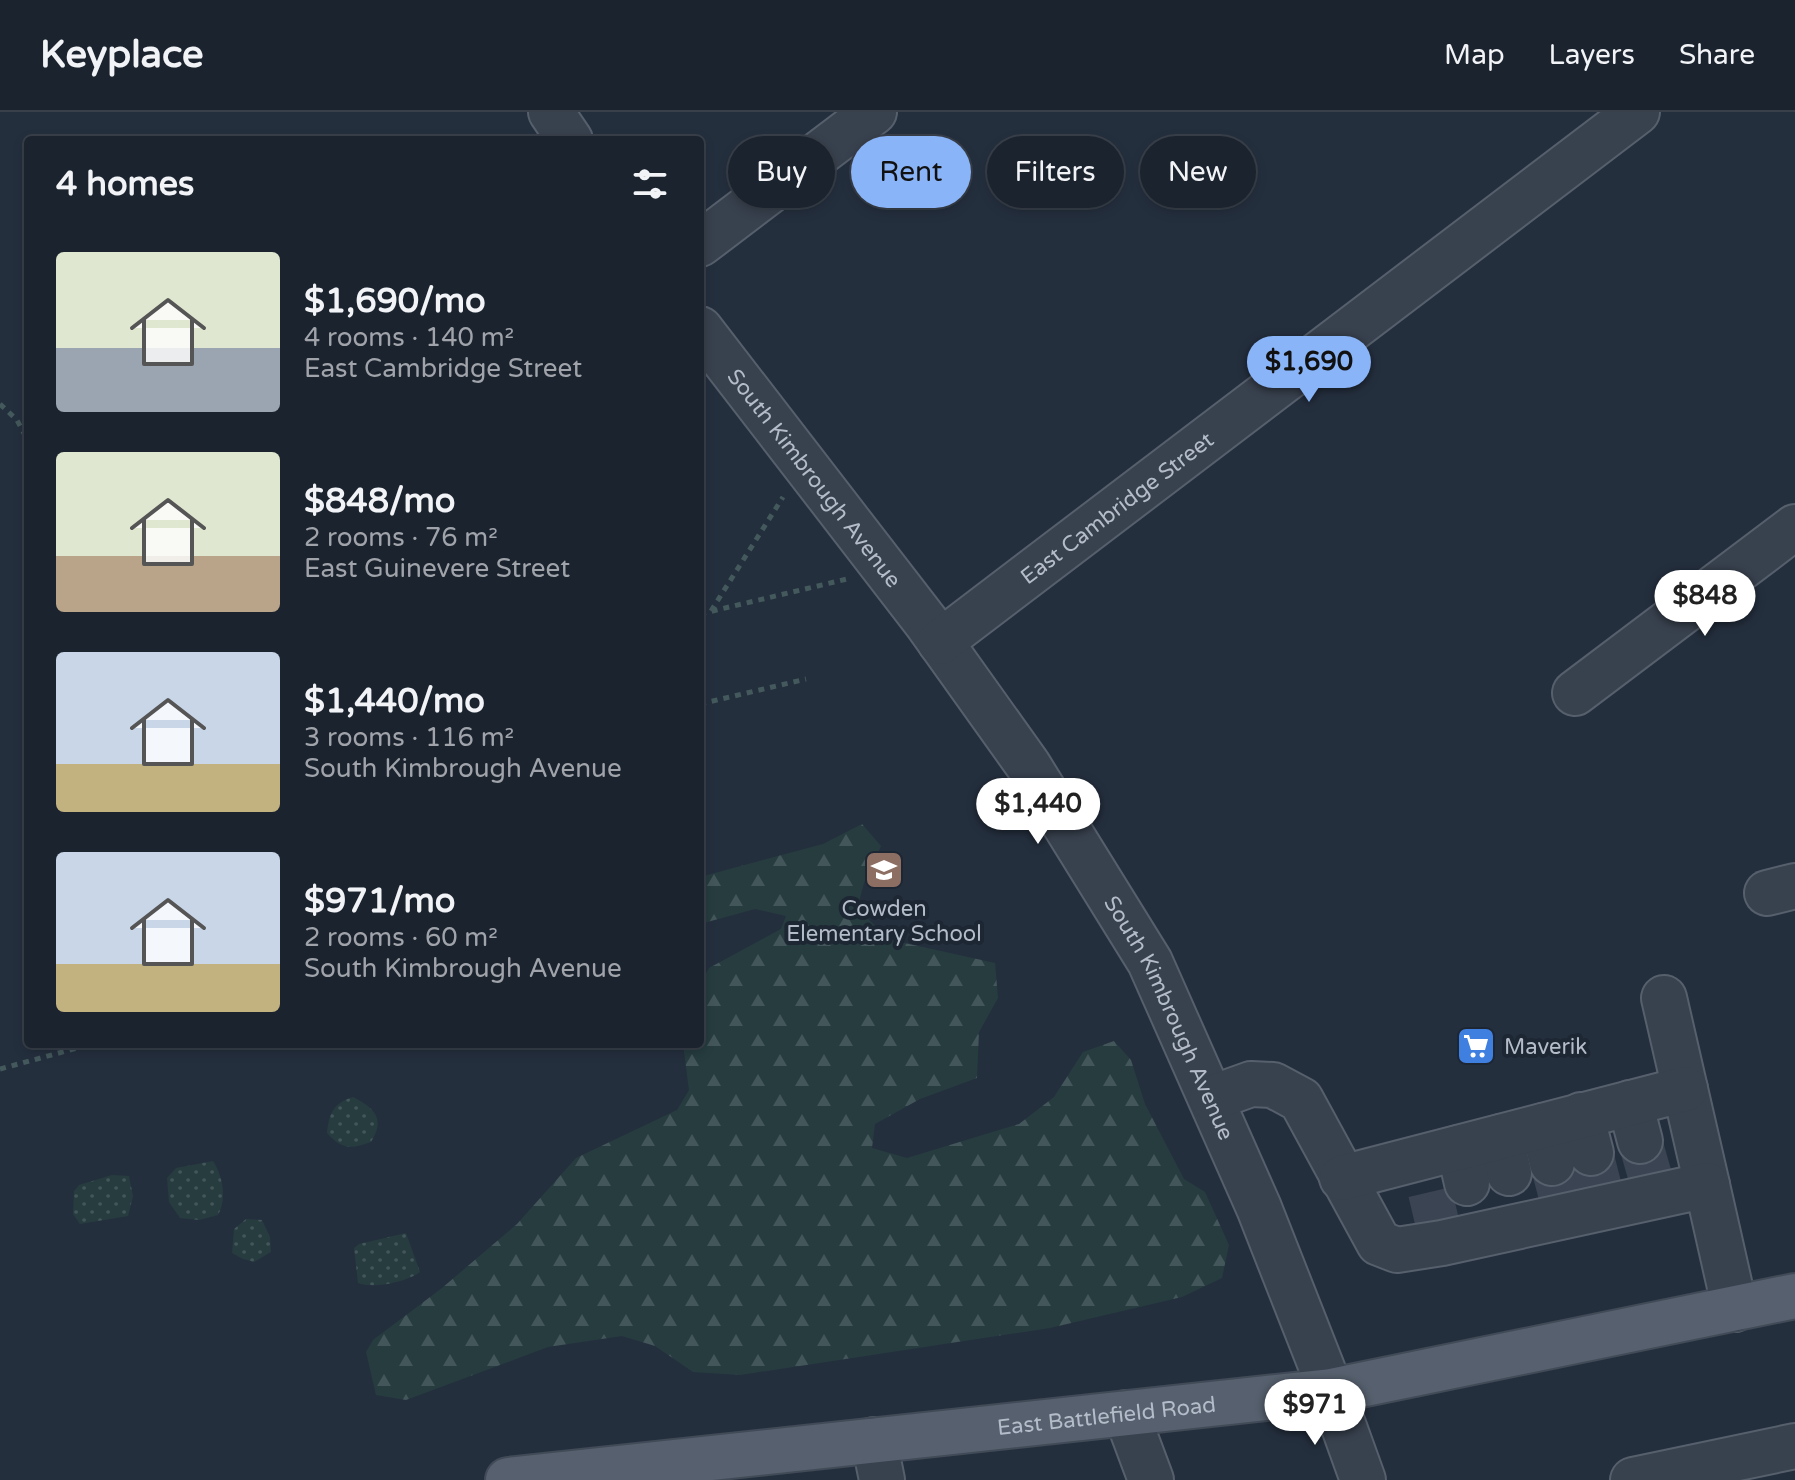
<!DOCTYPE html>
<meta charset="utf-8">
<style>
body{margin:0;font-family:"Varela Round",sans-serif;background:#282f3a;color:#f1f3f6;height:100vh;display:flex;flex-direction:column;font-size:30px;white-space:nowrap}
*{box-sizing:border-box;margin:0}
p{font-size:26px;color:#a0a4aa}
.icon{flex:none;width:44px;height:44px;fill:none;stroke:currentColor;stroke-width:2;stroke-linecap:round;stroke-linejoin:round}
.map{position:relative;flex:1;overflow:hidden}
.side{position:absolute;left:24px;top:24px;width:680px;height:912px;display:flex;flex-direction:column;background:#1b232e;border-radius:8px;box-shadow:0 4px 12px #0003,0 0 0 2px #39404a}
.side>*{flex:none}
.hud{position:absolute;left:728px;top:24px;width:760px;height:72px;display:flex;gap:16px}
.price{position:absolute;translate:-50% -68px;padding:0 18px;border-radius:28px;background:#fff;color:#222;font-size:26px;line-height:52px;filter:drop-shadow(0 2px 4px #0008)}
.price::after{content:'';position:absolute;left:50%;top:48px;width:24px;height:18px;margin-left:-12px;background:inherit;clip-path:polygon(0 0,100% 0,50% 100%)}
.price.selected{background:#8ab4f8;color:#111}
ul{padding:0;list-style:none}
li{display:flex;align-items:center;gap:24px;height:200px;padding:0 32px}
li span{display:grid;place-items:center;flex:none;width:224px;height:160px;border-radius:8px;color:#555}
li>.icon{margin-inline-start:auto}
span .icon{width:96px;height:96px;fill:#fffc;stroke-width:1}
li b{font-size:34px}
h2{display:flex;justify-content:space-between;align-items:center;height:96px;padding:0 32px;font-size:34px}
.tag{padding:0 28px;border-radius:36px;background:#1b232e;box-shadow:0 4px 12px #0003,0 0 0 2px #39404a;font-size:28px;line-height:72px}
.tag.selected{background:#8ab4f8;color:#111}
header{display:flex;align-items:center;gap:48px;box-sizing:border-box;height:112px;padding:0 40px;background:#1b232e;border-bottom:2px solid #39404a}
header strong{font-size:38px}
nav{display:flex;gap:44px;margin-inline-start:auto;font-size:28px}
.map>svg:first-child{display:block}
</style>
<header>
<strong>Keyplace</strong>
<nav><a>Map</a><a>Layers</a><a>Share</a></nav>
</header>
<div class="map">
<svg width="1795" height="1368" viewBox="0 0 1795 1368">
<defs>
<pattern id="forest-firs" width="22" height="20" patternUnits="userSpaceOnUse" patternTransform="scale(2)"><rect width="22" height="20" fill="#263c3f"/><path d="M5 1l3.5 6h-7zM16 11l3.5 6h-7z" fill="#435659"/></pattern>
<pattern id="park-dots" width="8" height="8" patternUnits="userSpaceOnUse" patternTransform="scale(2)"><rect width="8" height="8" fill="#263c3f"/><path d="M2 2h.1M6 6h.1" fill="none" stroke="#435659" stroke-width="1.8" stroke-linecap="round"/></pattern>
</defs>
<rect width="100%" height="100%" fill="#242f3e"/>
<path fill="url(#forest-firs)" d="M862 712 881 734 864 771 857 797 891 828 995 851 998 886 979 920 977 966 920 987 875 1012 872 1036 907 1046 1019 1012 1054 985 1083 940 1114 929 1131 948 1145 992 1184 1067 1205 1080 1229 1133 1222 1166 1182 1185 1050 1216 740 1263 693 1260 655 1234 622 1224 548 1235 406 1288 376 1283 366 1240 373 1228 442 1176 517 1112 576 1046 677 998 689 978 683 932H700V873L709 856 781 817 786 804 755 797 700 812V765L823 732Z"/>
<path fill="url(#park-dots)" d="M353 985C374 996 386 1006 371 1030 351 1037 342 1038 327 1021 329 1002 333 991 353 985Z
M213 1049C223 1064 227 1087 218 1103L199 1108 180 1106 169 1090 167 1066 176 1056Z
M112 1063 129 1064 133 1084 128 1104 80 1112 73 1102 74 1079 79 1073Z
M246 1107 262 1108 270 1125 271 1140 254 1150 243 1147 232 1141 234 1117Z
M406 1121 420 1160C407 1170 373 1177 358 1171L354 1136 359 1132Z"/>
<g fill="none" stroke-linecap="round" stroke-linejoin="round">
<path stroke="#3a4453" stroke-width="44" stroke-dasharray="44 22" stroke-linecap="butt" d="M1640 1029 1650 1064
M1591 1041 1600 1076
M1552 1051 1561 1085
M1430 1080 1438 1114"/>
<g stroke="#565f6c" stroke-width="48">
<g id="minor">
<path d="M551 0 570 28"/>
<path d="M700 132 874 0"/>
<path id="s1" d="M700 217 926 510 1028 653 1150 850 1259 1096 1331 1279 1363 1368"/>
<path id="s2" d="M940 530 1637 0"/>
<path d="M1575 581 1795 415"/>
<path d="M1767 781 1795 774"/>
<path d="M1664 886 1707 1073"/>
<path d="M1212 986 1251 972 1273 973 1301 988 1379 1131 1397 1138 1442 1131 1707 1073 1735 1197"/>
<path d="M1630 991 1640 1029"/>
<path d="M1581 1003 1591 1041"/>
<path d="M1543 1014 1552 1051"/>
<path d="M1501 1025 1509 1061"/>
<path d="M1459 1036 1467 1071"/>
<path d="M1342 1066 1685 977"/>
<path d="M1126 1301 1151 1368"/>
<path d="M874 1328 882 1368"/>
<path d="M1633 1368 1795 1334"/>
</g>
</g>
<g stroke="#414a57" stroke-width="48">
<g id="major">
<path id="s3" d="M508 1368 1331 1279 1795 1184"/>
</g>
</g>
<path stroke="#44595c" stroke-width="5" stroke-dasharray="6 6" stroke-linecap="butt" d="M0 292 17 308 28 329
M711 499 783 385
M700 502 847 467
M700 592 806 567
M0 957 92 932"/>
<use href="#minor" stroke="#38414e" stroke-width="44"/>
<use href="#major" stroke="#56606e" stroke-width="44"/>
</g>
<defs>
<g id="school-square" transform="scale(2)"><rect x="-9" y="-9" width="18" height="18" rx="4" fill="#8d6e63" stroke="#1d2633"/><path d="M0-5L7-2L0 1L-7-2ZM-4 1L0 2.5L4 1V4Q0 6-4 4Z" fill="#fff"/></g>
<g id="supermarket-square" transform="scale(2)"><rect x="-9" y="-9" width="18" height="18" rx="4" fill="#3f7fe0" stroke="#1d2633"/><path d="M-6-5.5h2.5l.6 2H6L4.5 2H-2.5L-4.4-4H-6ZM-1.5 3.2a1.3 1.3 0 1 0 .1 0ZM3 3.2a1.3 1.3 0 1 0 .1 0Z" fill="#fff"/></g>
</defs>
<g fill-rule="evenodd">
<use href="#school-square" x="884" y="758"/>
<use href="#supermarket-square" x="1476" y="934"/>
</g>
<g text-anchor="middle" stroke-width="8" stroke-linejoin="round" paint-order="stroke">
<g font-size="22" fill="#b4bcc9" stroke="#1d2633">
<text dy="8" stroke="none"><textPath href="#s1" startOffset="188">South Kimbrough Avenue</textPath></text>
<text dy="8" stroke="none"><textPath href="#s2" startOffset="222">East Cambridge Street</textPath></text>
<text dy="8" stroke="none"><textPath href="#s1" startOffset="836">South Kimbrough Avenue</textPath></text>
<text dy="8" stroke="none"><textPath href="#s3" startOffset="602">East Battlefield Road</textPath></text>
</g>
<g font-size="22" fill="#b4bcc9" stroke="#1d2633">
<text x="884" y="804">Cowden<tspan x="884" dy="25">Elementary School</tspan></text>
<text x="1504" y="942" text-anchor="start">Maverik</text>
</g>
</g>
</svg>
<b class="price selected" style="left:1309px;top:292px">$1,690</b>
<b class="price" style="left:1705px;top:526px">$848</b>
<b class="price" style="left:1038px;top:734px">$1,440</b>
<b class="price" style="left:1315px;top:1335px">$971</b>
<div class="hud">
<a class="tag">Buy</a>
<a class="tag selected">Rent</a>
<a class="tag">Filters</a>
<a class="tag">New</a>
</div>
<section class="side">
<h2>4 homes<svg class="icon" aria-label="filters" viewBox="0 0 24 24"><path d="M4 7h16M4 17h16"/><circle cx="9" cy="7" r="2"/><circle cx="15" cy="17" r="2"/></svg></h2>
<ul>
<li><span style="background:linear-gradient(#dfe7d0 60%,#9aa5b1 0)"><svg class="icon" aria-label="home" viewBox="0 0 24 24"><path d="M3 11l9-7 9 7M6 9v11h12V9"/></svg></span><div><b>$1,690/mo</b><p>4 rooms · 140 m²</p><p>East Cambridge Street</p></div></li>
<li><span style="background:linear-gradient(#dfe7d0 65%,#b9a48a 0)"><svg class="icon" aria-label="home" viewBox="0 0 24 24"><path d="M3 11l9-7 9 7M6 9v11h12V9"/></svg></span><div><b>$848/mo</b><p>2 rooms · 76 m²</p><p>East Guinevere Street</p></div></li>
<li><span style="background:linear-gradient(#c9d6e8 70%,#c2b280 0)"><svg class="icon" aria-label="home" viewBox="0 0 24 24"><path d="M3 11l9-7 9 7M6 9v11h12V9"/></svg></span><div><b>$1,440/mo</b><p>3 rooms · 116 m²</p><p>South Kimbrough Avenue</p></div></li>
<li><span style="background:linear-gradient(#c9d6e8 70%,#c2b280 0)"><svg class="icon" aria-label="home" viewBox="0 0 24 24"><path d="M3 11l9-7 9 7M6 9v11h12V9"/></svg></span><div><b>$971/mo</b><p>2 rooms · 60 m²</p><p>South Kimbrough Avenue</p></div></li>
</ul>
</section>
</div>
